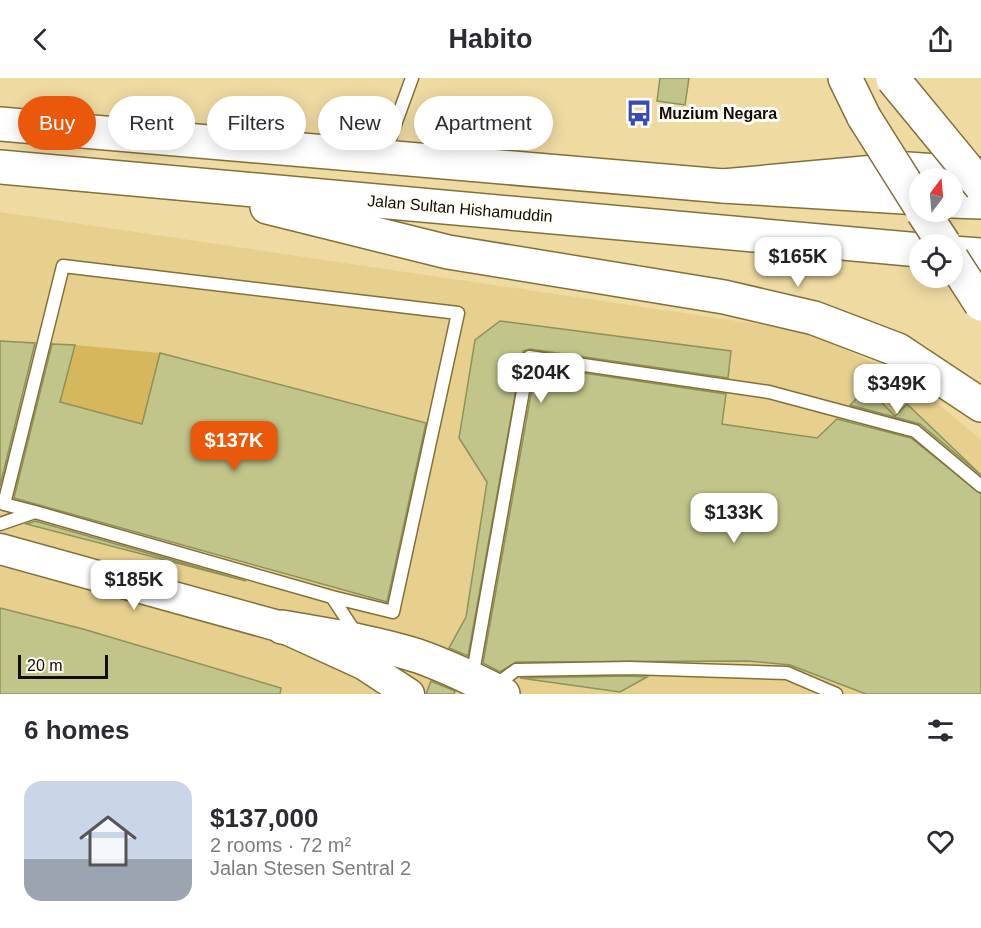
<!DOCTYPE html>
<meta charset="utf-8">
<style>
body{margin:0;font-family:Arial,sans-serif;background:#f2f2f3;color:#2b2b33;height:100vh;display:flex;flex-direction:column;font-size:22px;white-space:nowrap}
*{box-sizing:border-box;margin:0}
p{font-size:20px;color:#7c7c81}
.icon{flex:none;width:33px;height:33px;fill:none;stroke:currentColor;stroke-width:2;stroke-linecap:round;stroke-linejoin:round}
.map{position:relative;height:616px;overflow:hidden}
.details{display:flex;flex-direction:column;background:#fff;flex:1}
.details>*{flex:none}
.hud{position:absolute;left:18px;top:18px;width:600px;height:54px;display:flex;gap:12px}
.needle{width:39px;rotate:16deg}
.tools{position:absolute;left:909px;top:90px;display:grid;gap:12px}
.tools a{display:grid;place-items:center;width:54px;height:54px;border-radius:50%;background:#fff;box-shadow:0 3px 15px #0003;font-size:30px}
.scale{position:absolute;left:18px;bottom:15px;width:90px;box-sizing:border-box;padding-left:6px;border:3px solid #140c00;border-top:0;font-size:16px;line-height:21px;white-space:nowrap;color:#140c00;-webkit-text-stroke:4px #fefdf7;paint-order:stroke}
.price{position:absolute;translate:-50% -51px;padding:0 14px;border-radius:12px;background:#fff;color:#222;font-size:20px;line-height:39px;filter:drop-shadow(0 2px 3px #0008)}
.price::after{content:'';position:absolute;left:50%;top:36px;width:18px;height:14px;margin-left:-9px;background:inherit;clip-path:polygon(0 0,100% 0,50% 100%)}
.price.current{background:#ea580c;color:#fff}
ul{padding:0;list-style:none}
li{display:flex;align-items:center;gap:18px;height:150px;padding:0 24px}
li+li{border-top:2px solid #e1e1e2}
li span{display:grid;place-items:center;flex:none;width:168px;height:120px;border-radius:18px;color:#555}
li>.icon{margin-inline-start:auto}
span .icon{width:72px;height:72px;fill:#fffc;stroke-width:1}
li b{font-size:26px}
h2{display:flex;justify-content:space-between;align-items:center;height:72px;padding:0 24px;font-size:26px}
.chip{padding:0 21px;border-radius:27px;background:#fff;box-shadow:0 3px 15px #0003;font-size:21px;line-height:54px}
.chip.current{background:#ea580c;color:#fff}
header{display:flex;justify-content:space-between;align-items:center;height:78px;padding:0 24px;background:#fff;font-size:27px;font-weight:700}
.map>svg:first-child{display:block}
</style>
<header><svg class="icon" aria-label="back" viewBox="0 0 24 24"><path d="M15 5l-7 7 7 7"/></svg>Habito<svg class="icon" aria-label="share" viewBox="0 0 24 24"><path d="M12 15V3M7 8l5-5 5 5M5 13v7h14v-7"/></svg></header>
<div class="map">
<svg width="981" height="616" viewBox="0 0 981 616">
<rect width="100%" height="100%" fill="#efdaa1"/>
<path fill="#e7d08e" d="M0 134 805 253 909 301 981 362V616H0Z"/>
<path fill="#d6b75b" d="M75 267 160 275 142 346 60 324Z"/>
<path fill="#c1c58a" stroke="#8e9159" stroke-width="1.5" d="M660 0H689L685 27 657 23Z
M500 243 731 273 728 300 530 271 523 273 468 578 449 570 466 539 487 404 459 360 475 262Z
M0 263 35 265 0 408Z
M52 266 75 267 60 324 142 346 160 275 426 345 387 524 14 420Z
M536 288 726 316 722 346 817 360 837 341 911 360 981 416V616H866L790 587 748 583 516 584 500 594 483 585Z
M867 310 895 338 907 326 981 397 920 346 850 327Z
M35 443 246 503 26 446Z
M0 530 83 551 281 610 280 616H0Z
M647 599 620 614 520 600 630 598Z
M431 603 455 613 454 616H426Z"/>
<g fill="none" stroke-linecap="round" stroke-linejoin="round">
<g stroke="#827039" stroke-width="15">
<path id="service" d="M384 77 412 0
M35 434 4 426 63 188 458 235 393 534 332 519
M0 446 35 434 332 519 357 557
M472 600 529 279 769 314 915 353 981 408
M494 608 516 592 630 590 787 595 836 616"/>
</g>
<g stroke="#827039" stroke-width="33">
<path id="tertiary" d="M0 471 282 549 363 586 409 616"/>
</g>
<g stroke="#827039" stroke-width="36">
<path id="secondary" d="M0 46 723 108 920 120
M0 89 920 172
M952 123 981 124
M267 129 448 174 724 219 814 240 898 272 981 327
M952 175 981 177"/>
</g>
<g stroke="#827039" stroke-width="36">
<path id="primary" d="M845 0 864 39
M723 108 908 91 981 96
M282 549C327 557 374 564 418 578 447 588 475 602 503 616"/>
</g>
<use href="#service" stroke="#fff" stroke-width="12"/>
<use href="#tertiary" stroke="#fff" stroke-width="30"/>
<use href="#secondary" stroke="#fff" stroke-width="33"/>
<use href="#primary" stroke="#fff" stroke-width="33"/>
<g stroke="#827039" stroke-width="36" stroke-linecap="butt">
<path id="primary-bridge" d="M893 1 981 108
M864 39 920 128
M923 134 944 166
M952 181 981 226"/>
</g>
<use href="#primary-bridge" stroke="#fff" stroke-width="33"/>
</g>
<defs>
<g id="bus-bare" transform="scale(2.07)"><path d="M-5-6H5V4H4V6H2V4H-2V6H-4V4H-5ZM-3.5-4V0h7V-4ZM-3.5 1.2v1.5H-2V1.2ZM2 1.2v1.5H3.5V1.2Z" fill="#3749bb" stroke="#fefdf7" stroke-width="2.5" paint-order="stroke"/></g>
</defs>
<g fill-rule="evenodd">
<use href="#bus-bare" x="639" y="35"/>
</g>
<g text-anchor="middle" stroke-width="6" stroke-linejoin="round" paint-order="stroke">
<g font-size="16" font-weight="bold" fill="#140c00" stroke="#fefdf7" text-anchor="start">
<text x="659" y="41">Muzium Negara</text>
</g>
<g font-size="16" fill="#140c00" stroke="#fefdf7">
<text transform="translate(460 130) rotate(5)" y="6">Jalan Sultan Hishamuddin</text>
</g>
</g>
</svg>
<div class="tools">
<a><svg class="needle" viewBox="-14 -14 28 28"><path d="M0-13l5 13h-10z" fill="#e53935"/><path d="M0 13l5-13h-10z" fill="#7c7c81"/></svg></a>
<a><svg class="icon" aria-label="locate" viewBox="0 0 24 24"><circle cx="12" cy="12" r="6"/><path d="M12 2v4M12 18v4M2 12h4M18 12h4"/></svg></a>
</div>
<div class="scale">20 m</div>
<b class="price" style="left:798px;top:210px">$165K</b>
<b class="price" style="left:541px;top:326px">$204K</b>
<b class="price" style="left:897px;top:337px">$349K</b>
<b class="price current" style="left:234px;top:394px">$137K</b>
<b class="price" style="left:734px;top:466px">$133K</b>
<b class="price" style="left:134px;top:533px">$185K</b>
<div class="hud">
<a class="chip current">Buy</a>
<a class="chip">Rent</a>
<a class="chip">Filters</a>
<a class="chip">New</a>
<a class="chip">Apartment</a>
</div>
</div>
<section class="details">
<h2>6 homes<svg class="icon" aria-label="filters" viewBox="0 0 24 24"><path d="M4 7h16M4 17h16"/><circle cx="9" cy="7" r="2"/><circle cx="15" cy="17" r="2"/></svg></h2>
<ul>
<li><span style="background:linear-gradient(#c9d6e8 65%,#9aa5b1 0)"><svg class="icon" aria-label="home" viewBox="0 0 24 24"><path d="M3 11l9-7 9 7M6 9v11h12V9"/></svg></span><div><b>$137,000</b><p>2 rooms · 72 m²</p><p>Jalan Stesen Sentral 2</p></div><svg class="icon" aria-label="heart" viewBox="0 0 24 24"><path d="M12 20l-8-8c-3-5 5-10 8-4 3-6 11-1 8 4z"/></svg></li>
</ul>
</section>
